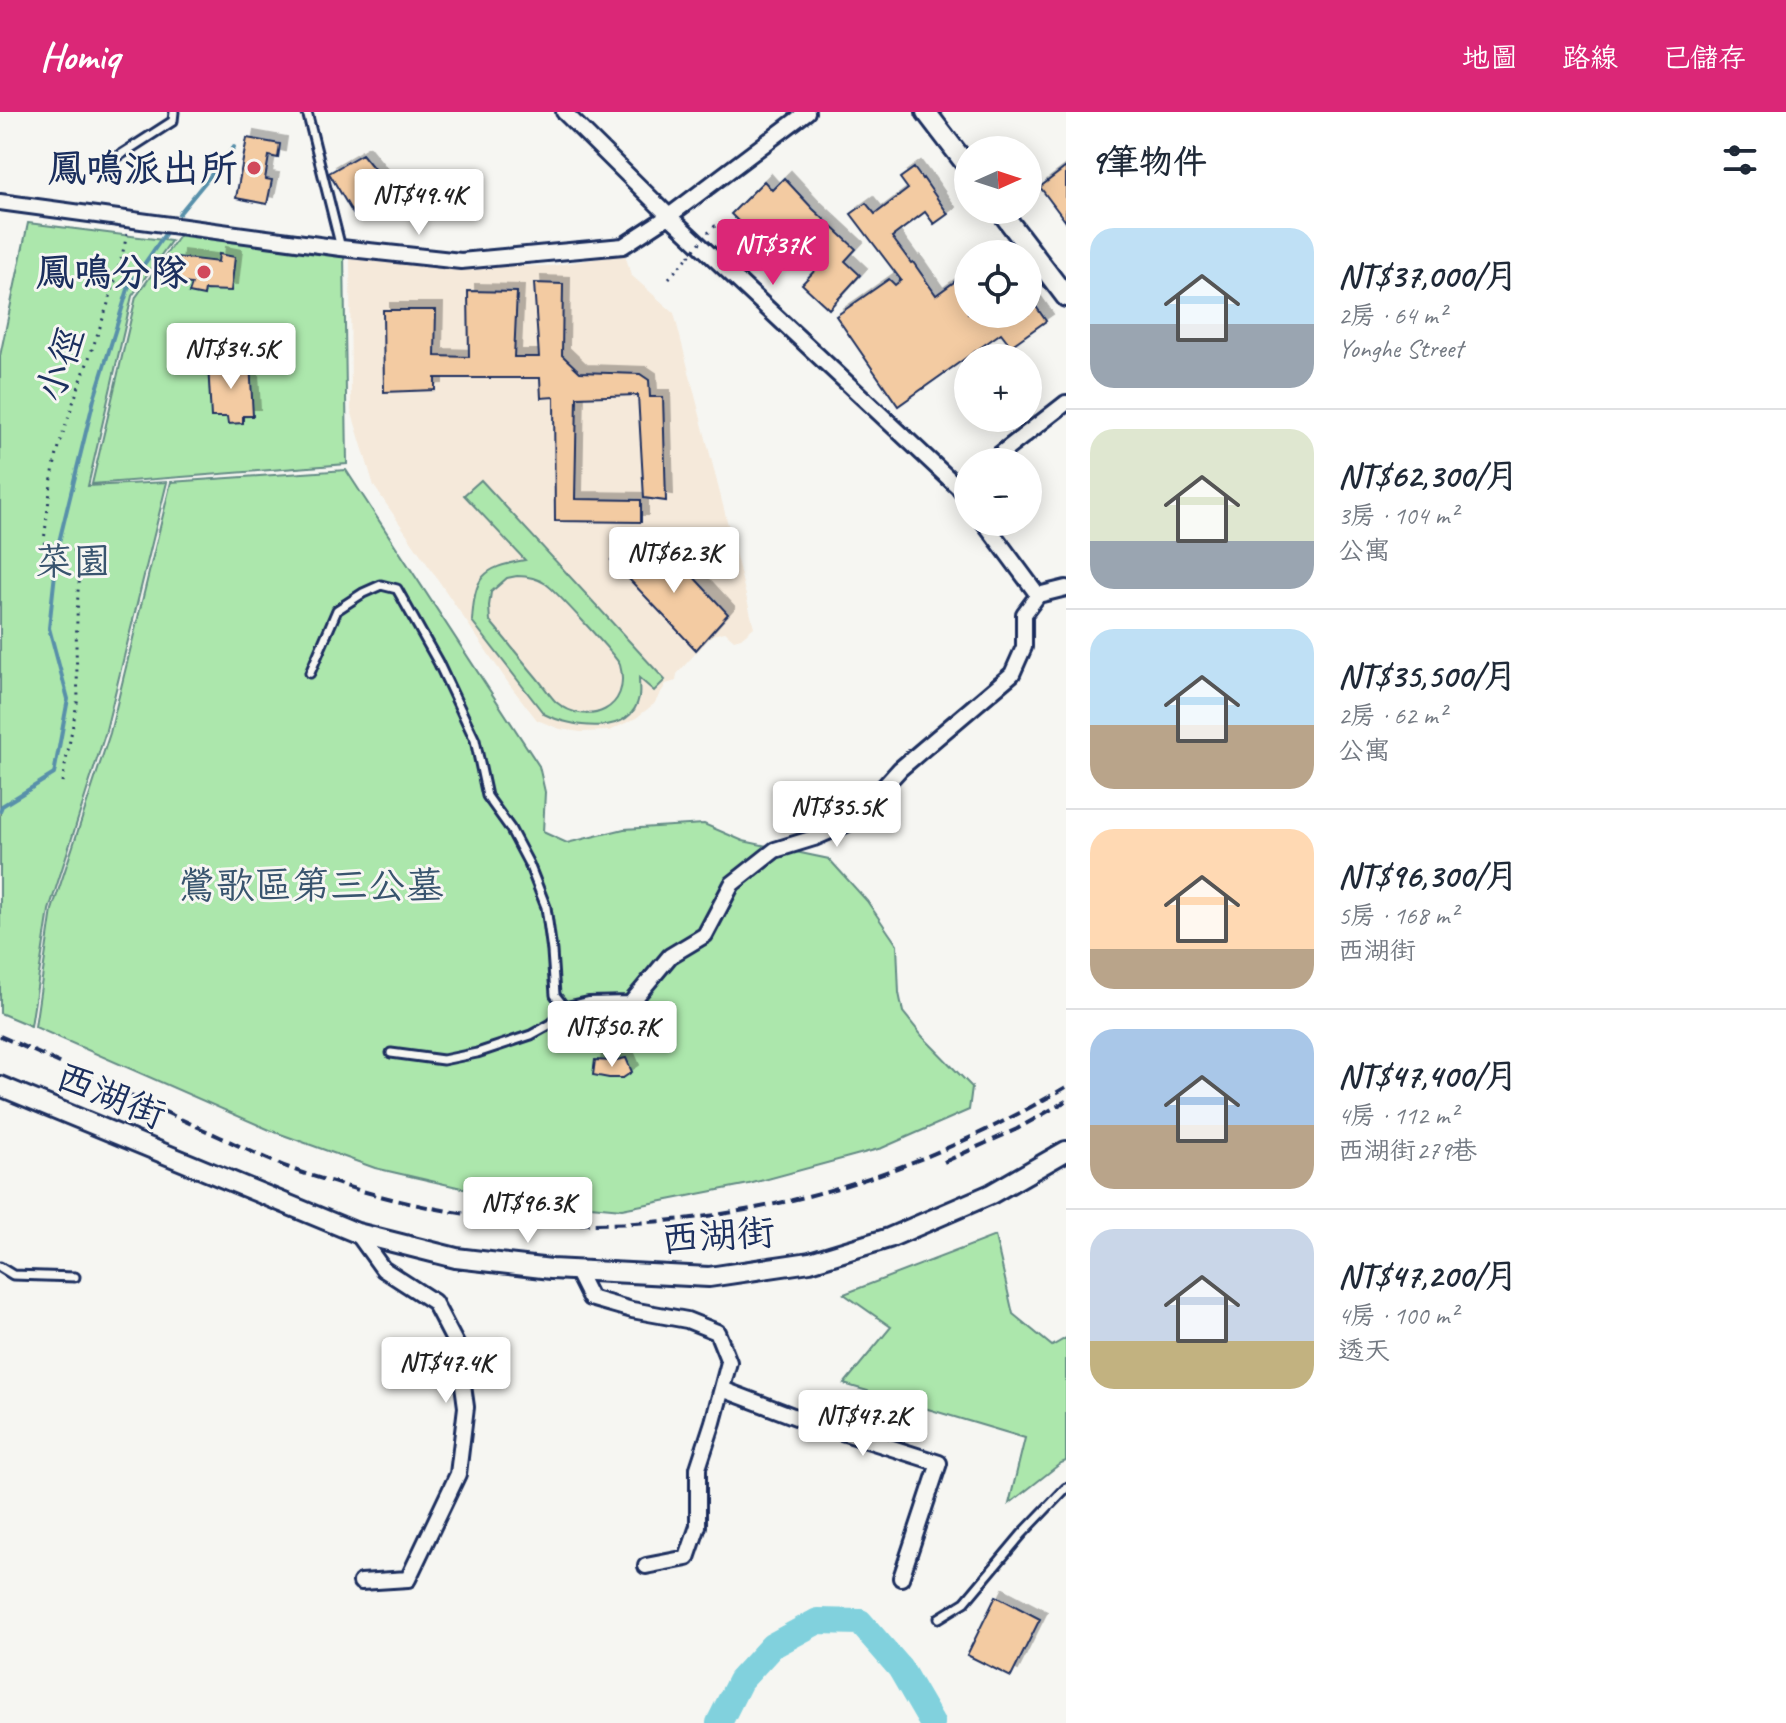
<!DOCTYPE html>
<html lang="zh-TW">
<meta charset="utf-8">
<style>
body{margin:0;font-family:Caveat,"LXGW WenKai TC",sans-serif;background:#f2f2f3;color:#1f2937;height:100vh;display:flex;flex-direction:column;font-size:30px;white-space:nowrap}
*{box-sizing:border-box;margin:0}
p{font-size:26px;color:#747a83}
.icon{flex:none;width:44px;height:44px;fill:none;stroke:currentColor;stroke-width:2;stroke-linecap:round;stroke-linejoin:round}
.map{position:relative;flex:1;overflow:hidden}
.side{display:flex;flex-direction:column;background:#fff;width:720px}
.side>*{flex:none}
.needle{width:52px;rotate:87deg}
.controls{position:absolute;left:954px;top:24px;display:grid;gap:16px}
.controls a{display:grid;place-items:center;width:88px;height:88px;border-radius:50%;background:#fff;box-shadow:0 4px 20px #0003;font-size:40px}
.price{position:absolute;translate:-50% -68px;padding:0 18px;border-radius:8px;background:#fff;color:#222;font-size:26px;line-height:52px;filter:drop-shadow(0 2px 4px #0008)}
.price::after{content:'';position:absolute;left:50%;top:48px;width:24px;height:18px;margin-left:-12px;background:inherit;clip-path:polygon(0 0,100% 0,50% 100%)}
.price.current{background:#db2777;color:#fff}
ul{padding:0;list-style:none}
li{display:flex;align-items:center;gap:24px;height:200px;padding:0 24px}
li+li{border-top:2px solid #e0e1e3}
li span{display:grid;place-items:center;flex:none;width:224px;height:160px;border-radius:24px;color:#555}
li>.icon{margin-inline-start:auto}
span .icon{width:96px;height:96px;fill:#fffc;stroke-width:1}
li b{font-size:34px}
h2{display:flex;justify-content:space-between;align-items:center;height:96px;padding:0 24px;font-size:34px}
header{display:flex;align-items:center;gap:48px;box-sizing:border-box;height:112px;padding:0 40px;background:#db2777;color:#fff}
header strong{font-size:38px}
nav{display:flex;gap:44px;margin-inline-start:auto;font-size:28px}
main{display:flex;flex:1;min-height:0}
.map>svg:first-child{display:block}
</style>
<header>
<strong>Homiq</strong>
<nav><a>地圖</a><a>路線</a><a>已儲存</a></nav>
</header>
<main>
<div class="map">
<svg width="1066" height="1611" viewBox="0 0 1066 1611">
<defs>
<filter id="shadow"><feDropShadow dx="7" dy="-7" stdDeviation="0" flood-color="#0004"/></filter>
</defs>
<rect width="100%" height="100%" fill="#f6f6f2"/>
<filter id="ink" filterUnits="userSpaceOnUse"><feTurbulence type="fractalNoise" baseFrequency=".0125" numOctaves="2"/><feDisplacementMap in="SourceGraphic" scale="16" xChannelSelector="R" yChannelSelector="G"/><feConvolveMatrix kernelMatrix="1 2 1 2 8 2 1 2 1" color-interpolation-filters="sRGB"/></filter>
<g filter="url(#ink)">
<path fill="#f5e9da" d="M351 140 462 155 551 154 625 142 631 163 674 201 754 515 741 526 734 528 725 520 712 523 677 562 676 569 666 572 654 592 636 606 609 619 581 620 560 617 537 608 509 572 374 374 351 298 350 149Z"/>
<path fill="#ace7ac" stroke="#648b85" stroke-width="2" fill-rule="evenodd" d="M28 111 171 129 132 184 88 374 167 370 105 622 49 798 31 914 0 901V244Z
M181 121 344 142 347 352 92 372 136 185Z
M346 358 539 654 545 680 543 720 567 731 624 717 704 712 743 729 829 747 867 789 897 833 899 881 903 900 923 925 972 975 969 998 882 1036 749 1072 622 1097 505 1086 375 1056 272 1019 35 915 52 798 110 621 171 370Z
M481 368 665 568 654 579 639 566C639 572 640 580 639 585 631 626 570 615 544 602L472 509C475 464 481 456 525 448L464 383ZM517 464C528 464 537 466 546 472 555 478 617 545 620 553 632 597 588 616 556 590 549 583 543 573 537 566 521 547 506 528 490 509L489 494 491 480 507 466Z
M995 1124 1013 1202 1052 1234 1066 1226V1349L1061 1351 1009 1392 1025 1326 844 1272 891 1215 844 1182Z"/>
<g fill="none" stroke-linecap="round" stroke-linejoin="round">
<path stroke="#5890aa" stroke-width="4" d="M179 102 234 35
M0 699 2 694 54 662 68 587 49 516 58 434 94 287 129 174 165 122"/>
<path stroke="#81d1dd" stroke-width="26" d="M719 1611 740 1569 772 1534 818 1509 860 1510 900 1556 932 1611"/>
</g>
<path fill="#f3cba2" stroke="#1b2f5e" stroke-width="2" filter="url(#shadow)" d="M247 26 280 32 278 46 269 44 265 67 272 68 267 92 236 86Z
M362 42 393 80 355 105 329 61Z
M1066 55V110L1040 75Z
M914 56 922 67 923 66 948 102 934 112 925 100 892 125 911 151 913 150 936 183 968 160V202H1028V183L1046 209 1011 234 1001 221 898 294 836 204 889 167 895 173 901 168 851 102 866 91 875 102 908 77 900 66Z
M784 66 813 97 856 137 845 149 860 163 829 197 802 172 819 154 777 113 759 130 731 102 764 69 772 78Z
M219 142 235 145 231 179 205 178 204 184 189 181 192 172 175 170 177 145 218 150Z
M534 171 563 172 562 243 580 260 640 262 649 268 650 285H663L666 389 644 386 638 283 577 285 575 387 641 388V410L555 409 554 285 541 286 540 266H435V278L384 280 383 198H436L435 244 469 245 468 179 517 180 514 245H539Z
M250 250 253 304H243V311L228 312 227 305H211L208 252Z
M626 431 651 457 677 447 728 502 696 538 611 448Z
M626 946 632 960 623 966H609L593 963 595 948 612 949Z
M996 1484 1040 1507 1011 1565 967 1543Z"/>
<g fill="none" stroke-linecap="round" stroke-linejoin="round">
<g stroke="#1b2f5e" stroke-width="13">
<path id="service" d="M306 0 308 4 341 136
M117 45 173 9 174 0
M310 561 337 498 363 481 381 473 397 477 438 550 475 628 487 684 510 716 529 752 546 795 552 839 555 883 567 898 551 912 531 923 477 941 443 948 391 941
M0 1155 13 1163 75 1165
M939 1506 965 1490 1022 1422 1066 1376"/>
</g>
<g stroke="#1b2f5e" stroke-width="20">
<path id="minor" d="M564 0 669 104 958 375 968 388
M0 90 341 136 461 149 623 134 669 104 807 0
M990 350 1066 291
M984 410 1038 483 1066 476
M567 898 589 893 630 892 670 844 705 823 732 772 775 738 814 726 853 709 900 657 1012 562 1024 535V502L1038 483
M357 1121 383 1157 434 1190 458 1236 466 1295 458 1362 408 1467 361 1470
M576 1158 590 1186 632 1198 687 1208 717 1220 729 1250 713 1310 698 1356V1414L687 1446 646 1454
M722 1277 801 1307 939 1351 901 1466"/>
</g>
<g stroke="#1b2f5e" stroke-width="24">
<path id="tertiary" d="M926 0 968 55
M1000 98 1066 185
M0 974 357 1121 456 1146 551 1157 709 1165 810 1150 889 1126 991 1082 1066 1039"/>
</g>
<path stroke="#1b2f5e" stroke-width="3" stroke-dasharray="2 6" stroke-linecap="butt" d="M708 121 715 114 738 134
M669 166 689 144
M62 670 78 586 76 536 78 479 83 444 82 440 78 439 49 436 45 434 44 428C48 399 50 369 57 342 78 267 111 198 127 122"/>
<use href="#service" stroke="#f6f6f2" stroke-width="7"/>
<use href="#minor" stroke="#f6f6f2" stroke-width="14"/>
<use href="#tertiary" stroke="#f6f6f2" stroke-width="18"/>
<path stroke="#1b2f5e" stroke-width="4" stroke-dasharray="12 6" stroke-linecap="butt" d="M0 924C74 957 147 992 220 1025 244 1036 268 1048 292 1057 307 1063 323 1067 339 1072 591 1152 841 1108 1066 975
M944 1050 1017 1017 1066 989"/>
<path stroke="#1b2f5e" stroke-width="3" stroke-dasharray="2 6" stroke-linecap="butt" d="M689 144 703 127"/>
</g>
</g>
<g fill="#d1495b" stroke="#f6f6f2" stroke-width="3">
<circle cx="254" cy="56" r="8"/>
<circle cx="204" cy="160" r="8"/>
</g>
<g text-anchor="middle" stroke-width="6" stroke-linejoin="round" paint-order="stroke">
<g font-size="38" font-weight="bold" fill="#1b2f5e" stroke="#f6f6f2" text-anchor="end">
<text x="238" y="69">鳳鳴派出所</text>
<text x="188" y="173">鳳鳴分隊</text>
</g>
<g font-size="38" fill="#1b2f5e" stroke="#f6f6f2">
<text transform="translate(60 252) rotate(-71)" y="13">小徑</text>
<text transform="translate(111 983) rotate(22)" y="13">西湖街</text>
<text transform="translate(718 1123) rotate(-4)" y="13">西湖街</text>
</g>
<g font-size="38" fill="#38546e" stroke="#f6f6f2">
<text x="73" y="462">菜園</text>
<text x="311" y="786">鶯歌區第三公墓</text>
</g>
</g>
</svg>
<div class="controls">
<a><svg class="needle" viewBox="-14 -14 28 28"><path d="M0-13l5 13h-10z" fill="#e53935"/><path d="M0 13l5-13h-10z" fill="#747a83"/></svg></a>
<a><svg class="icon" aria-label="locate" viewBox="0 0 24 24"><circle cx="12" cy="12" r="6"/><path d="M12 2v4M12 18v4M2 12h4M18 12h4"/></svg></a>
<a>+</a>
<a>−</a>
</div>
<b class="price" style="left:419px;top:125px">NT$49.4K</b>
<b class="price current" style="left:773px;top:175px">NT$37K</b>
<b class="price" style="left:231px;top:279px">NT$34.5K</b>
<b class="price" style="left:674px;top:483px">NT$62.3K</b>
<b class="price" style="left:837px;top:737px">NT$35.5K</b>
<b class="price" style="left:612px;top:957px">NT$50.7K</b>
<b class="price" style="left:528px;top:1133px">NT$96.3K</b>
<b class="price" style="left:446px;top:1293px">NT$47.4K</b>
<b class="price" style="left:863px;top:1346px">NT$47.2K</b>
</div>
<section class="side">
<h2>9筆物件<svg class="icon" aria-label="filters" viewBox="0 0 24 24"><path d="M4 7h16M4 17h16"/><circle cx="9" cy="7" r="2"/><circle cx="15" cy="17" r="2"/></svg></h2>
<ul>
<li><span style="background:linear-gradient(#bfe0f5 60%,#9aa5b1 0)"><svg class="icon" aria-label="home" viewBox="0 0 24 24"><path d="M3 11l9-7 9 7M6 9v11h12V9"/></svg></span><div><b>NT$37,000/月</b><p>2房 · 64 m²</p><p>Yonghe Street</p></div></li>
<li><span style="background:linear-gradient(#dfe7d0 70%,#9aa5b1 0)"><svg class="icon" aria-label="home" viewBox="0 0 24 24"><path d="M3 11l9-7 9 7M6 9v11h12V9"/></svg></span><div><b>NT$62,300/月</b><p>3房 · 104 m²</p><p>公寓</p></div></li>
<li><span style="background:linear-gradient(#bfe0f5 60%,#b9a48a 0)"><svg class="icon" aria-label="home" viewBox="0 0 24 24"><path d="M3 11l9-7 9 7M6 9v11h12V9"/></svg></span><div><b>NT$35,500/月</b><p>2房 · 62 m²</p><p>公寓</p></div></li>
<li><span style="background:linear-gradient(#ffd9b3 75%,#b9a48a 0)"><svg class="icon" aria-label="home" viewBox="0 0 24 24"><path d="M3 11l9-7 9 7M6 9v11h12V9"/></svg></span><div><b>NT$96,300/月</b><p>5房 · 168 m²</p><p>西湖街</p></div></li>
<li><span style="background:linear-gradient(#a9c7e8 60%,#b9a48a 0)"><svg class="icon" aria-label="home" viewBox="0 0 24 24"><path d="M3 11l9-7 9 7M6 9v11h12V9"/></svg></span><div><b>NT$47,400/月</b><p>4房 · 112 m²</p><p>西湖街279巷</p></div></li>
<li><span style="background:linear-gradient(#c9d6e8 70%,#c2b280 0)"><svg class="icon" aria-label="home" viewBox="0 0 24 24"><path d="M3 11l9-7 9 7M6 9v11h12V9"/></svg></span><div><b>NT$47,200/月</b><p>4房 · 100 m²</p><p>透天</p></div></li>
</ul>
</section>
</main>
